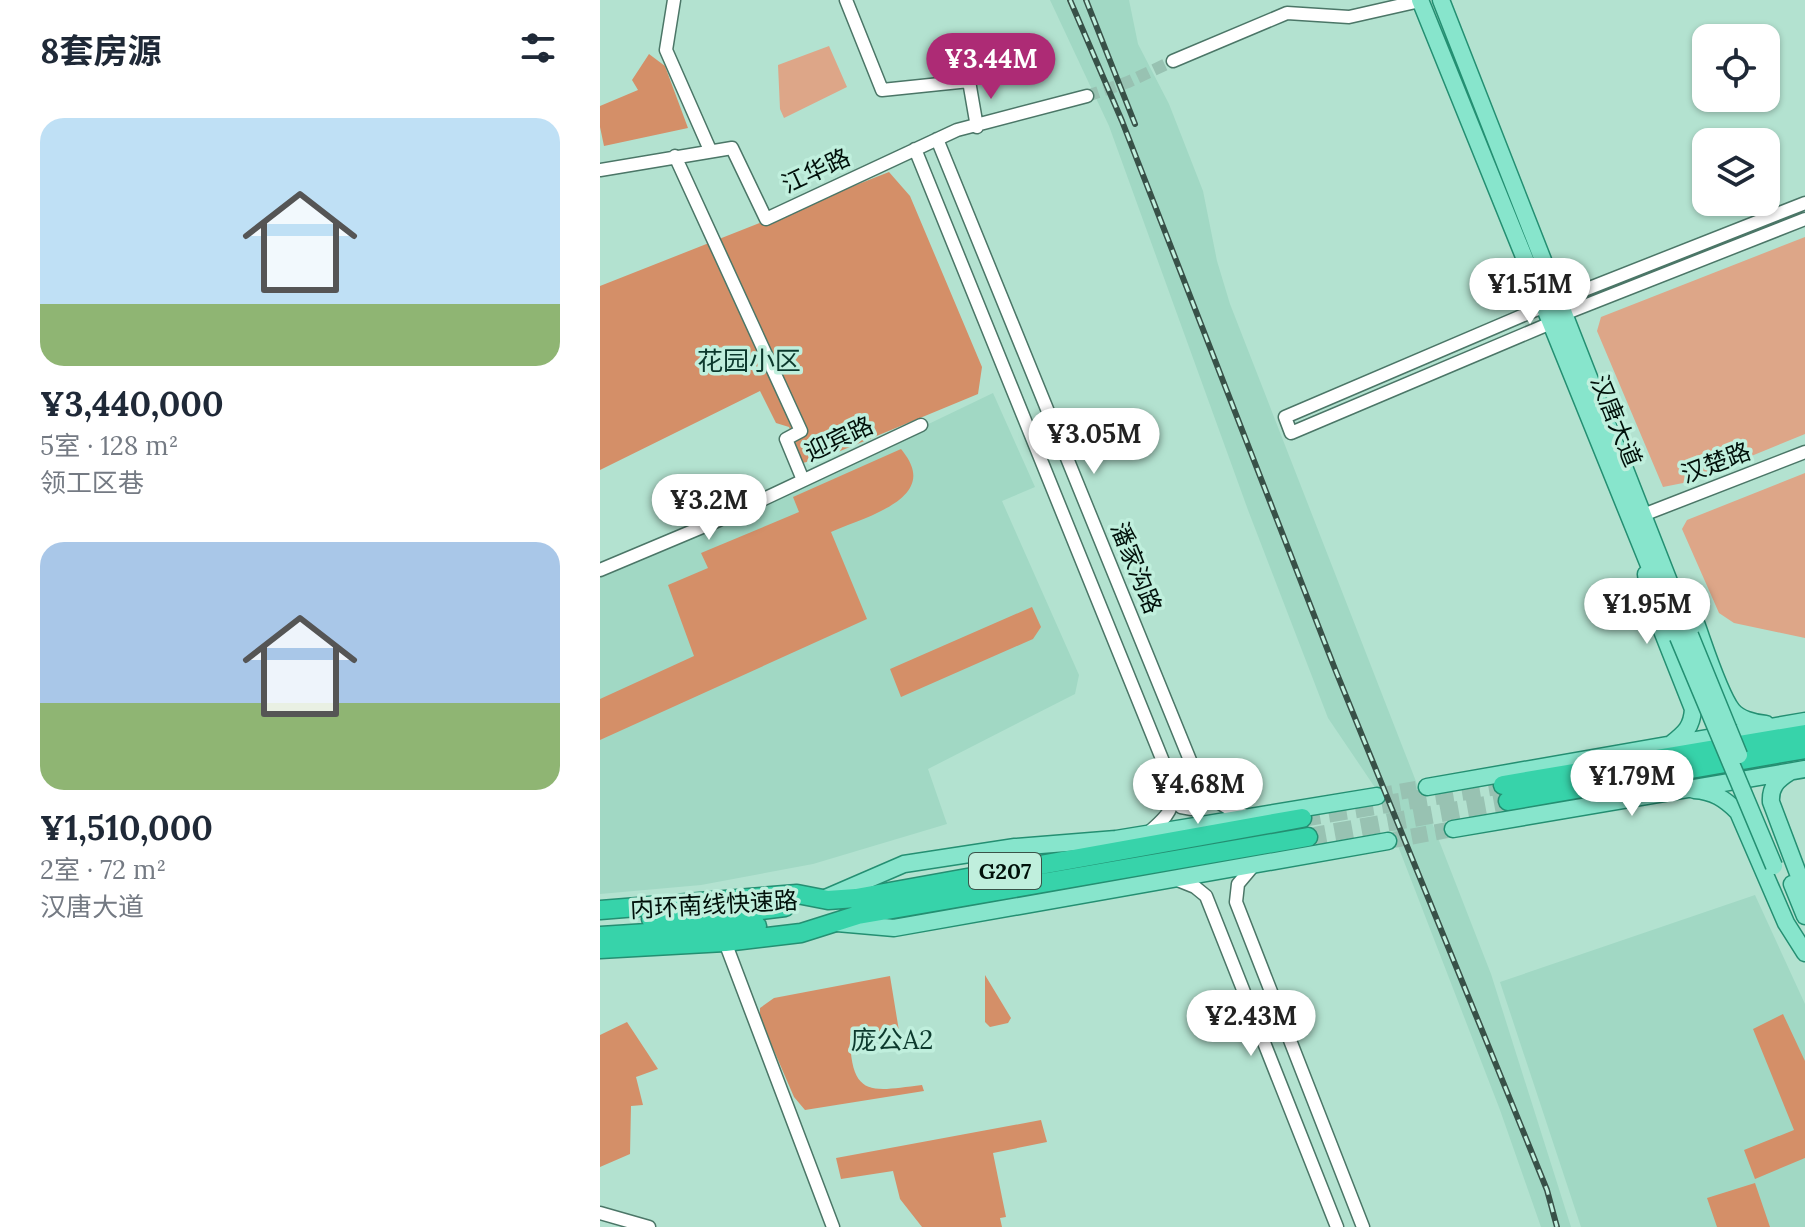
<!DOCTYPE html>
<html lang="zh">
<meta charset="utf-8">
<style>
body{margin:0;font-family:Lora,"Noto Sans SC",serif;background:#f6f6f7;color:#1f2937;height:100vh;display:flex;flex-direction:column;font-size:30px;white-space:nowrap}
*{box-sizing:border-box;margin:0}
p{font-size:26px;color:#747a83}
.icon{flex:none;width:44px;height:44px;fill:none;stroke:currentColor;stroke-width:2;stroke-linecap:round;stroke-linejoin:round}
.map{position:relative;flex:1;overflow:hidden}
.side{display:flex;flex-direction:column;background:#fff;width:600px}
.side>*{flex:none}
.buttons{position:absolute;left:1092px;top:24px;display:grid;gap:16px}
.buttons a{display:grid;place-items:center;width:88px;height:88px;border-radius:16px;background:#fff;box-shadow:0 2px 6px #0004;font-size:40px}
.price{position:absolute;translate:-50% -68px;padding:0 18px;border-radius:28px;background:#fff;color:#222;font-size:26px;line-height:52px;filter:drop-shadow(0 2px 4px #0008)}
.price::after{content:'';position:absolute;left:50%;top:48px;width:24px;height:18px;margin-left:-12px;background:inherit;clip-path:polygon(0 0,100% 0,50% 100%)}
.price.active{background:#ad2b75;color:#fff}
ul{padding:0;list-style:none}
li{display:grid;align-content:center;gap:16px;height:424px;padding:0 40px}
li span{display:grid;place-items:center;height:248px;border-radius:24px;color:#555}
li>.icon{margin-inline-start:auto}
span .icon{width:144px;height:144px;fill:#fffc;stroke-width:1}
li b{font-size:34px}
h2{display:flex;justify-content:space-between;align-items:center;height:96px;padding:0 40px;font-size:34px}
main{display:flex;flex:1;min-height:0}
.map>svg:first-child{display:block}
</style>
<main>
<section class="side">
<h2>8套房源<svg class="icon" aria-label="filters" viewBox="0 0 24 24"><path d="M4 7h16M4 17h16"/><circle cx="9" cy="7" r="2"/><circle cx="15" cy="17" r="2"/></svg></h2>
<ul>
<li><span style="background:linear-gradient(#bfe0f5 75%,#8fb573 0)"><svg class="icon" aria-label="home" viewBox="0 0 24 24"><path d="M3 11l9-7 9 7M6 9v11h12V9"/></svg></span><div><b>¥3,440,000</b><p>5室 · 128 m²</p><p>领工区巷</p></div></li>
<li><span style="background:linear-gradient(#a9c7e8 65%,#8fb573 0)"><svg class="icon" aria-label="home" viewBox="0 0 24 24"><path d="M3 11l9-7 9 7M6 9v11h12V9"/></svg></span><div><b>¥1,510,000</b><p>2室 · 72 m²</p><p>汉唐大道</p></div></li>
</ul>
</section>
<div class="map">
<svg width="1205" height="1227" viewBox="0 0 1205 1227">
<rect width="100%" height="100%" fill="#b3e2d0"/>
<path fill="#a1d8c4" d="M450 0H529L538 44 569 104 603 191 617 261 630 304 891 974 971 1227H941L900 1110 776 789 728 718 648 510 509 126Z
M393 393 435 487 402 501 479 675 475 694 328 769 347 824 213 864 101 885 0 894V578L93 537Z
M1155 895 1205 1004V1227H981L900 982Z"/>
<path fill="#dda688" d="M229 46 247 87 184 118 180 109 178 65Z
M1205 237V434L1088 482 1063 487 997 331 1001 317Z
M1205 473V638L1134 623 1119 613 1082 529 1087 520Z"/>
<path fill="#d48f68" d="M49 54 65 66 88 128 4 146 0 127V106L38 90 32 80Z
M289 172 310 196 382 367 378 394 233 454 203 463 189 427 176 423 160 391 0 470V286Z
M301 449C304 453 309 459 311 465 327 503 256 520 231 532L267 619 0 740V699L94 656 68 585 108 568 101 553 199 512 193 497Z
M432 607 441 627 433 639 301 697 290 669Z
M385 975 411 1018 408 1023 390 1027 385 1022Z
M290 976 299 1031 250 1036C251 1099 272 1091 322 1085L324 1091 205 1110 194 1097 160 1018V1008L174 998Z
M1183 1014 1205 1061V1158L1155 1179 1144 1150 1194 1130 1153 1029Z
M27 1022 58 1069 36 1077 43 1105 31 1106 30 1154 0 1167V1035Z
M441 1120 447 1142 393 1153 406 1217 400 1218 402 1227H322L300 1199 293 1171 241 1179 236 1158Z
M1155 1183 1170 1227H1117L1107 1198Z"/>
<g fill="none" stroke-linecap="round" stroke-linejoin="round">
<path stroke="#98c2b2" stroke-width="12" stroke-dasharray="12 6" stroke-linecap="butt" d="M487 96 528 82 573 61"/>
<path stroke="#98c2b2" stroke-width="16" stroke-dasharray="16 8" stroke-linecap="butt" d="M777 796 827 787
M788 841 853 829"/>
<path stroke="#98c2b2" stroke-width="18" stroke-dasharray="18 9" stroke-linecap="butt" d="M702 818 903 785
M708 837 908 801"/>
<g stroke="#4b7667" stroke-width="15">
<path id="minor" d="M74 0 66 50 110 150
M246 0 282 90 369 81 377 127
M573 61 687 13 749 17 820 1
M337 139 594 770C606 795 620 807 646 816
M315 149 571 781C575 810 569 815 548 833
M75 156 201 431 186 439 203 480
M0 170 132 148 166 219 357 130 487 96
M1205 203 959 300 685 417 691 433 951 323 964 314 1205 219
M1043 515 1205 452
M0 570 119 520 321 425
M573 800 581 807 592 809 602 802 604 791
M654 865 638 884 636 902 763 1227
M575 879 595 887 606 896 737 1227
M125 942 233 1227
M0 1213 49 1227"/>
</g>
<g stroke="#248f72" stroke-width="19">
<path id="major" d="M820 0 1078 637
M841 0 1090 635
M1046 574 1049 598 1093 709C1092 727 1085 733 1071 744
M1093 615C1102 638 1118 692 1132 710 1139 719 1154 723 1166 724
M1190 772C1177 780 1170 787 1171 802L1205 892
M827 787 1205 721
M1094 790C1113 791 1125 799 1138 812L1186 923 1205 953
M853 829 1205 769
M1192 884 1205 916
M223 899 304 864 415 847 516 839 777 796
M237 923 294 928 788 841"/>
</g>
<g stroke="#248f72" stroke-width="21">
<path id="highway" d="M903 785 1205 734
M908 801 1205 749
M0 910 197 894 228 900 256 898 702 818
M51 919 137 913 185 907
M0 936 157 926
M0 949 125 942 201 933 258 915 708 837"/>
</g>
<use href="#minor" stroke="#fff" stroke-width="12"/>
<use href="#major" stroke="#87e5cc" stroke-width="16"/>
<use href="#highway" stroke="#37d3aa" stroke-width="18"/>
<g stroke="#385148" stroke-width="6">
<path id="rail" d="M470 0 522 121 735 669 947 1190 957 1227
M486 0 535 124"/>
</g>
<use href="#rail" stroke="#c0efdd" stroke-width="3" stroke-dasharray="9" stroke-linecap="butt"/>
<g stroke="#248f72" stroke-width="19" stroke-linecap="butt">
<path id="major-bridge" d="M1090 635 1139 755
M1078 637 1174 866"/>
</g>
<use href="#major-bridge" stroke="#87e5cc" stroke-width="16"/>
</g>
<g text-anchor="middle" stroke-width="7" stroke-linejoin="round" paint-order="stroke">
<rect fill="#c0efdd" stroke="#3a5349" stroke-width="2" x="369" y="853" width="72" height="36" rx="6"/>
<g font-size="22" font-weight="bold" fill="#01100a">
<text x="405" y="879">G207</text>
</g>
<g font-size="24" fill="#01100a" stroke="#c0efdd">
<text transform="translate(216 171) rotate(-25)" y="8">江华路</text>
<text transform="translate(1016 421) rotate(68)" y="8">汉唐大道</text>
<text transform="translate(239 439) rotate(-25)" y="8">迎宾路</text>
<text transform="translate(1116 463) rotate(-21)" y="8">汉楚路</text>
<text transform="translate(536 568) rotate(68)" y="8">潘家沟路</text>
<text transform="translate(114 905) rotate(-3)" y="8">内环南线快速路</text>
</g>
<g font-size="26" fill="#0c392d" stroke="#c0efdd">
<text x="149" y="370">花园小区</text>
<text x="292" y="1049">庞公A2</text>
</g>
</g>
</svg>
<div class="buttons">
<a><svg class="icon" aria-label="locate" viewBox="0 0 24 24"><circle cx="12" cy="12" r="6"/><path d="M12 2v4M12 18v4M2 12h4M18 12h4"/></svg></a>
<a><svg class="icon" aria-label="layers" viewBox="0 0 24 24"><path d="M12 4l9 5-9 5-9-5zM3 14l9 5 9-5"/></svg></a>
</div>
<b class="price active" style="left:391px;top:101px">¥3.44M</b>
<b class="price" style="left:930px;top:326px">¥1.51M</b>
<b class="price" style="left:494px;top:476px">¥3.05M</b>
<b class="price" style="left:109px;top:542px">¥3.2M</b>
<b class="price" style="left:1047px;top:646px">¥1.95M</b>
<b class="price" style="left:1032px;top:818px">¥1.79M</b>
<b class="price" style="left:598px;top:826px">¥4.68M</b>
<b class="price" style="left:651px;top:1058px">¥2.43M</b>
</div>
</main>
